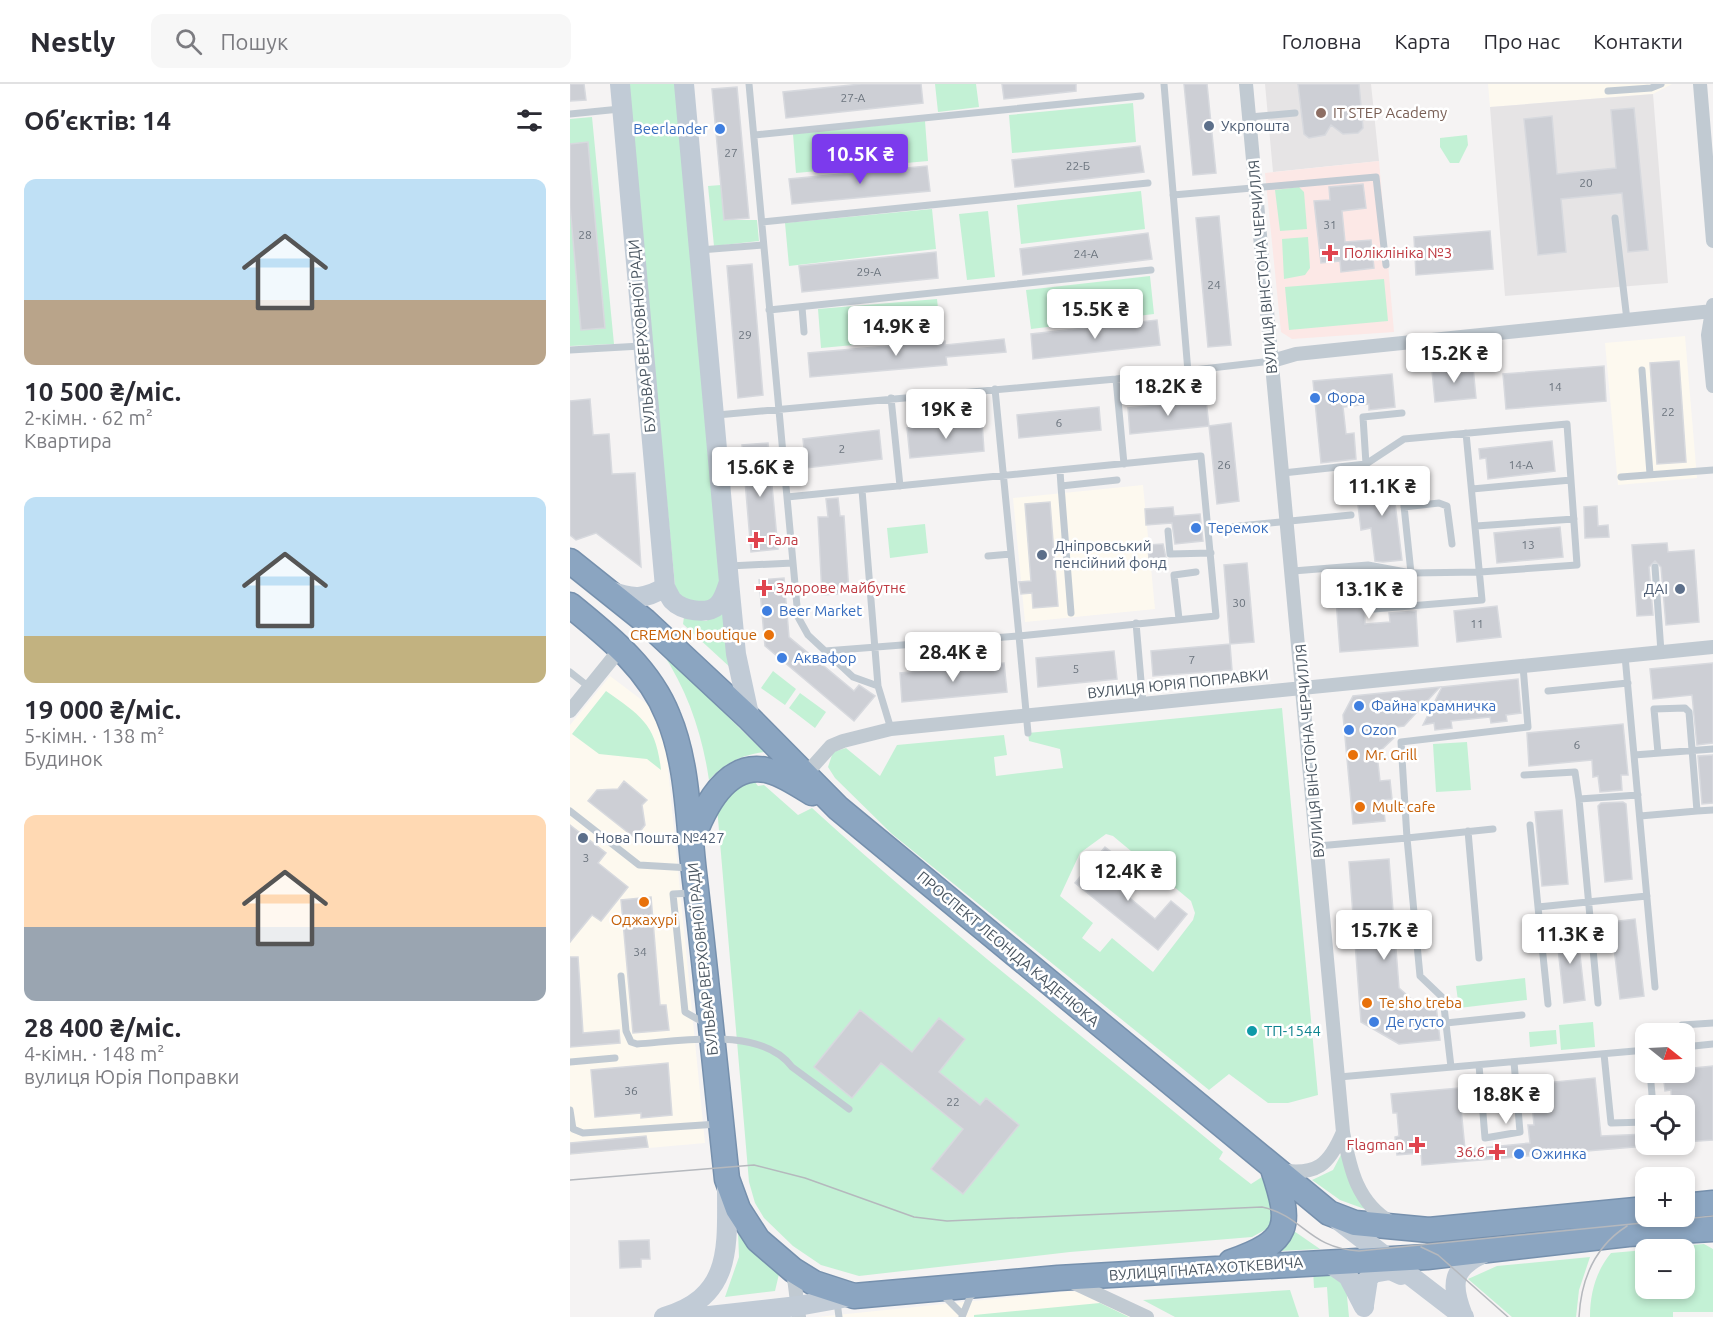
<!DOCTYPE html>
<html lang="uk">
<meta charset="utf-8">
<style>
body{margin:0;font-family:Ubuntu,sans-serif;background:#f7f7f7;color:#2b2b33;height:100vh;display:flex;flex-direction:column;font-size:22px;white-space:nowrap}
*{box-sizing:border-box;margin:0}
p{font-size:20px;color:#7c7c81}
.icon{flex:none;width:33px;height:33px;fill:none;stroke:currentColor;stroke-width:2;stroke-linecap:round;stroke-linejoin:round}
.map{position:relative;flex:1;overflow:hidden}
.panel{display:flex;flex-direction:column;background:#fff;width:570px}
.panel>*{flex:none}
.needle{width:39px;rotate:108deg}
.buttons{position:absolute;left:1065px;top:939px;display:grid;gap:12px}
.buttons a{display:grid;place-items:center;width:60px;height:60px;border-radius:12px;background:#fff;box-shadow:0 3px 9px #0003;font-size:30px}
.price{position:absolute;translate:-50% -51px;padding:0 14px;border-radius:6px;background:#fff;color:#222;font-size:20px;line-height:39px;filter:drop-shadow(0 2px 3px #0008)}
.price::after{content:'';position:absolute;left:50%;top:36px;width:18px;height:14px;margin-left:-9px;background:inherit;clip-path:polygon(0 0,100% 0,50% 100%)}
.price.current{background:#7c3aed;color:#fff}
ul{padding:0;list-style:none}
li{display:grid;align-content:center;gap:12px;height:318px;padding:0 24px}
li span{display:grid;place-items:center;height:186px;border-radius:12px;color:#555}
li>.icon{margin-inline-start:auto}
span .icon{width:108px;height:108px;fill:#fffc;stroke-width:1}
li b{font-size:26px}
h2{display:flex;justify-content:space-between;align-items:center;height:72px;padding:0 24px;font-size:26px}
header{display:flex;align-items:center;gap:36px;box-sizing:border-box;height:84px;padding:0 30px;background:#fff;border-bottom:2px solid #e1e1e2}
header strong{font-size:28px}
nav{display:flex;gap:33px;margin-inline-start:auto;font-size:21px}
.search{width:420px;height:54px;background:#f7f7f7;display:flex;align-items:center;gap:15px;box-sizing:border-box;padding:0 21px;border-radius:12px;color:#7c7c81;font-size:22px}
main{display:flex;flex:1;min-height:0}
.map>svg:first-child{display:block}
</style>
<header>
<strong>Nestly</strong>
<div class="search"><svg class="icon" aria-label="search" viewBox="0 0 24 24"><circle cx="10" cy="10" r="6"/><path d="M15 15l6 6"/></svg>Пошук</div>
<nav><a>Головна</a><a>Карта</a><a>Про нас</a><a>Контакти</a></nav>
</header>
<main>
<section class="panel">
<h2>Об’єктів: 14<svg class="icon" aria-label="filters" viewBox="0 0 24 24"><path d="M4 7h16M4 17h16"/><circle cx="9" cy="7" r="2"/><circle cx="15" cy="17" r="2"/></svg></h2>
<ul>
<li><span style="background:linear-gradient(#bfe0f5 65%,#b9a48a 0)"><svg class="icon" aria-label="home" viewBox="0 0 24 24"><path d="M3 11l9-7 9 7M6 9v11h12V9"/></svg></span><div><b>10 500 ₴/міс.</b><p>2-кімн. · 62 m²</p><p>Квартира</p></div></li>
<li><span style="background:linear-gradient(#bfe0f5 75%,#c2b280 0)"><svg class="icon" aria-label="home" viewBox="0 0 24 24"><path d="M3 11l9-7 9 7M6 9v11h12V9"/></svg></span><div><b>19 000 ₴/міс.</b><p>5-кімн. · 138 m²</p><p>Будинок</p></div></li>
<li><span style="background:linear-gradient(#ffd9b3 60%,#9aa5b1 0)"><svg class="icon" aria-label="home" viewBox="0 0 24 24"><path d="M3 11l9-7 9 7M6 9v11h12V9"/></svg></span><div><b>28 400 ₴/міс.</b><p>4-кімн. · 148 m²</p><p>вулиця Юрія Поправки</p></div></li>
</ul>
</section>
<div class="map">
<svg width="1143" height="1233" viewBox="0 0 1143 1233">
<rect width="100%" height="100%" fill="#f5f3f3"/>
<path fill="#fdf9ef" d="M918 0H1102L1083 10 920 23Z
M1115 252 1127 394 1048 401 1035 259Z
M573 401 585 525 455 538 443 414Z
M40 592 85 626 94 644 135 1059 0 1071V641Z
M501 1207 517 1210 568 1233H247Z"/>
<path fill="#e6e4e5" d="M695 0H801L809 77 703 88Z
M1083 10 1098 199 935 212 920 23Z"/>
<path fill="#fce8e6" d="M809 77 824 248 722 255 711 248 695 89Z"/>
<path fill="#c3f1d5" fill-rule="evenodd" d="M57 0H107L154 495 144 517H113L105 502Z
M365 0H406L409 23 368 28Z
M563 19 566 58 442 69 439 31Z
M22 33 44 260 0 262V35Z
M355 37 358 77 226 89 223 50Z
M897 51 898 61 889 79H880L870 63V54Z
M151 101 155 136H187L189 157 144 162 138 102Z
M729 103 734 108 737 145 710 147 705 106Z
M571 107 575 145 451 160 447 121Z
M362 125 366 165 219 182 215 139Z
M418 127 425 193 397 196 389 130Z
M738 153 740 184 735 191 714 195 712 155Z
M580 192 584 230 461 245 456 206Z
M814 195 818 237 719 246 715 203Z
M367 215 371 253 251 264 248 225Z
M355 440 358 469 320 474 317 444Z
M157 526 163 586 113 540 114 533 136 537Z
M92 568 194 668C172 671 154 679 139 696 132 649 118 608 92 568Z
M203 587 226 605 215 621 191 604Z
M36 607C71 632 86 640 91 686L77 675 29 670 2 650Z
M230 609 256 628 245 644 219 624Z
M712 624 748 1011 718 1019H698L659 990 639 1006 322 750 265 694 258 683 263 668 276 664 310 692 327 661 434 651 437 671 424 673 426 692 493 684 490 665 459 657 458 649ZM536 750 543 752 621 817 625 829 623 836 583 888 542 854 530 868 512 854 523 839 490 812 510 769Z
M897 658 901 706 866 708 863 660Z
M180 692 188 702 194 701 228 731 242 724C374 844 515 954 653 1068L649 1075 681 1100 692 1093 703 1108 702 1142 682 1153 500 1168 289 1192 251 1181 223 1162 194 1134 185 1119 179 1098 147 723Z
M955 894 957 916 889 924 886 902Z
M1023 938 1025 963 991 966 989 941Z
M986 946 987 960 960 963 959 948Z
M775 1063 803 1128 770 1116 742 1096 763 1086Z
M721 1145 750 1165 709 1167Z
M168 1148 182 1166 209 1190 205 1207 155 1213 169 1173Z
M1134 1160 1143 1165V1228H1103V1233H1020C1020 1209 1026 1187 1041 1169L1075 1166 1076 1204H1114V1166L1077 1165Z
M1020 1173 1009 1206 1006 1233H942L898 1195 927 1182Z
M756 1184 776 1202 779 1233H759L757 1203 744 1204 743 1186Z
M720 1206 729 1233H605L573 1216Z
M530 1219 559 1233H404V1231Z"/>
<path fill="#cdcfd5" stroke="#d7d9de" stroke-width="1.5" d="M0 0H14L16 16 0 17Z
M291 0H351L353 19 216 34 213 8Z
M432 0H506V7L434 15Z
M614 0H637L646 89 623 91Z
M728 0H789L793 44 788 49 773 50 761 41 755 51 739 54 734 50Z
M167 3 179 134 154 136 142 5Z
M1064 24 1078 166 1058 168 1052 109 991 115 996 168 968 171 954 35 982 32 987 90 1046 84 1041 26Z
M18 58 35 244 11 246 0 122V60Z
M570 62 574 88 445 103 442 76Z
M357 82 360 107 222 120 219 95Z
M793 100 796 124 772 127 775 158 801 156 804 184 771 188 770 177 751 179 744 117 760 116 759 103Z
M649 132 661 261 638 263 626 134Z
M920 147 923 185 846 191 844 153Z
M578 149 582 175 453 191 450 165Z
M366 168 368 194 232 208 229 182Z
M182 180 193 311 168 314 157 182Z
M587 236 590 261 463 275 461 250Z
M434 255 436 268 376 273 377 281 240 293 238 269 375 257V261Z
M1109 277 1116 378 1087 380 1080 279Z
M1034 282 1036 317 936 325 933 290Z
M903 283 906 314 865 318 862 287Z
M822 290 825 323 799 326V320L773 323 776 350 784 349 786 375 751 379 743 297Z
M20 315 23 351 39 350 42 390 65 389 71 483 26 449 6 456 0 451V317Z
M636 316 639 342 560 350 558 324Z
M529 323 531 346 449 354 447 331Z
M412 338 414 367 340 374 337 344Z
M661 339 669 417 647 420 639 342Z
M309 346 312 375 236 384 233 355Z
M982 357 985 387 918 395 916 374 910 375 909 365Z
M198 359 208 465 181 468 172 361Z
M821 386 832 476 813 478 805 477 801 444 791 446 788 421 798 420 795 390Z
M268 414 270 432H274L279 509 252 511 248 433H258L256 415Z
M480 418 488 522 463 524 462 509 451 510 449 498 461 497 455 420Z
M1027 422 1028 442 1038 441 1039 453 1015 454 1014 423Z
M603 423 604 432 630 430 633 457 605 460 602 439 576 441 575 425Z
M990 443 993 473 927 479 924 449Z
M1097 459 1098 468 1124 466 1129 538 1096 541 1091 483 1085 477 1079 483 1083 531 1067 532 1062 461Z
M593 460 596 474 579 476 578 461Z
M677 479 684 558 660 560 654 481Z
M793 487 795 540 820 538 819 529 846 527 848 562 770 568 764 489Z
M214 494 219 553 284 607 289 601 305 612 284 637 195 562 189 496Z
M927 522 931 553 887 558 884 527Z
M660 560 662 586 583 592 581 567Z
M544 567 547 595 468 603 466 574Z
M434 579 437 608 332 618 330 589Z
M1143 579V659L1127 661 1122 611 1083 615 1080 585Z
M948 595 951 629 936 631 937 637 921 639 920 633 881 637 882 644 865 646 864 639 853 641 872 603Z
M870 603 834 642 811 645 826 652 807 670 810 697 820 696 822 715 813 716 815 737 783 740 773 631 783 612Z
M1053 640 1058 691H1051L1052 706 1030 708 1028 692 1023 693 1022 676 959 682 957 649Z
M1143 671V719L1132 720 1128 672Z
M54 697 77 716 72 721 75 741 65 754 18 717 27 706 48 705Z
M1053 718 1056 720 1062 795 1035 798 1028 722 1031 719Z
M992 726 998 800 972 802 965 728Z
M0 741 36 769 28 779 58 803 31 837 22 831 0 858Z
M535 763 553 777 538 796 585 835 601 817 617 830 588 866 505 799Z
M819 775 829 904 846 919 866 921 870 956 829 960 791 938 779 778Z
M81 813 90 921H96L99 946 63 949 51 816Z
M1065 835 1074 912 1050 915 1041 838Z
M1007 844 1015 916 994 919 986 846Z
M0 873H8L13 949 49 946 50 959 0 963Z
M290 926 342 968 369 934 395 955 369 988 410 1021 416 1014 449 1041 393 1110 361 1085 393 1045 311 979 282 1014 244 983Z
M98 979 102 1031 71 1034V1029L25 1033 21 986Z
M1143 982V1056L1114 1058V1022H1102L1101 1006 1095 1007 1093 988H1114V985Z
M932 992 934 1024 919 1025 916 993Z
M1025 994 1031 1052 1076 1050V1062L852 1081 851 1069 827 1071 825 1053 829 1052 827 1029H823L821 1010 889 1004 895 1065 910 1064 960 1059 958 1041H964L962 1019 956 1020 954 1001Z
M76 1052 78 1063 0 1070V1059Z
M79 1156 80 1175H71V1183L50 1184 49 1157Z"/>
<g fill="none" stroke-linecap="round" stroke-linejoin="round">
<g stroke="#7690ad" stroke-width="27">
<path id="highway" d="M0 477 75 537 180 635 268 724 759 1129 785 1139 859 1146 1076 1125
M0 521C38 552 79 584 98 632 118 679 118 737 124 788 136 890 146 992 157 1095L168 1125 188 1156 223 1186 244 1199 284 1212 488 1194 857 1173 1058 1150 1143 1145
M121 759C132 728 154 678 196 686 212 689 228 701 242 709
M1114 1122 1143 1119
M661 1178C721 1157 722 1142 703 1085"/>
</g>
<path stroke="#c1cad2" stroke-width="7" d="M179 0 228 533 238 551 283 593 308 602 321 645
M594 0 618 288
M1038 7 1081 4 1091 0
M0 30 50 25
M680 33 725 29
M185 51 571 12
M603 111 806 93 816 181
M1045 134 1057 236
M192 138 578 99
M130 166 193 161
M232 223 234 248
M199 226 581 186
M0 266 71 262
M1072 286 1080 390
M546 295 554 380
M321 314 330 402
M147 331 546 295 702 277
M796 380 793 333 832 329
M490 387 491 402 547 396
M713 389 796 380 834 355 997 340 1007 481 910 488 841 489 798 481 723 487
M831 393 841 489
M1051 393 1143 386
M491 402 501 529
M902 405 1001 396
M292 406 308 602
M217 413C354 400 492 387 630 372H631L646 532 449 552C441 470 433 387 425 305
M834 423 869 419 877 422 882 460
M906 442 1004 435
M639 445 781 431
M598 447 600 470 641 469
M418 472 441 470
M798 481 801 521 804 525 912 516 896 349
M159 482 223 479
M1085 483 1091 568
M609 535 604 491 626 488
M566 539 573 620
M255 567 449 552 458 649
M1055 572 1085 903
M0 588 19 603
M978 607 1058 599
M1088 669 1084 625 1115 624 1119 628 1127 727 1143 726
M1064 671 1143 665
M954 691 1005 688 1009 715
M0 727 69 781 120 784
M1070 732 1127 727
M960 741 968 823
M898 747 909 874
M748 762 837 754 831 658 958 643 953 582
M121 809 103 810 115 928 136 940
M51 892 56 947 61 958 67 960C112 957 191 942 222 983L279 1025
M1028 919 1009 715 1068 711
M978 920 968 823 1077 812
M876 939 952 931
M1112 941 1143 939
M1114 963 1143 960
M1034 970 1041 1039 1076 1038
M0 978 45 974
M909 981 915 1054 950 1048 944 978
M881 983 873 914 850 892 837 754 923 745
M1080 988 1083 1022
M769 993 1076 966
M0 1026 3 1045 13 1049 148 1040
M372 1210 392 1230
M267 1218 269 1233
M392 1233 400 1213 405 1208"/>
<path stroke="#c1cad2" stroke-width="14" d="M676 0 773 1048C780 1085 787 1119 822 1139
M1130 0 1143 157
M1143 221 1138 251 1143 302
M702 277 726 270 1143 227
M0 627 51 564
M235 691 261 662 273 657 321 645 1143 563
M709 1086C747 1092 759 1081 773 1048
M223 1186 229 1233
M504 1199 577 1233"/>
<path stroke="#c1cbd6" stroke-width="20" d="M114 0 159 498 166 570 180 635
M95 503C97 507 100 513 102 516 112 527 138 531 148 521 154 515 156 506 159 498
M40 507C62 515 75 516 95 503L50 0
M768 1136 894 1233
M758 1178 778 1192 794 1223
M794 1221 798 1195 803 1189 820 1186 831 1191
M893 1232C880 1199 882 1184 914 1169
M94 1233C163 1213 157 1163 157 1103
M130 1233 228 1222 284 1212"/>
<use href="#highway" stroke="#8ba5c1" stroke-width="24"/>
<path stroke="#b5b8bd" stroke-width="1.5" d="M0 1096 184 1081 235 1094 344 1133 377 1137 692 1123C734 1132 738 1164 789 1167L1143 1132
M851 1163 868 1171 938 1233
M1009 1233C1011 1196 1024 1163 1057 1142"/>
</g>
<circle fill="#8d6e63" stroke="#fff" stroke-width="2" cx="751" cy="29" r="6"/>
<g fill="#5c6f8a" stroke="#fff" stroke-width="2">
<circle cx="639" cy="42" r="6"/>
<circle cx="472" cy="471" r="6"/>
<circle cx="1110" cy="505" r="6"/>
<circle cx="13" cy="754" r="6"/>
</g>
<g fill="#3f7fe0" stroke="#fff" stroke-width="2">
<circle cx="150" cy="45" r="6"/>
<circle cx="745" cy="314" r="6"/>
<circle cx="626" cy="444" r="6"/>
<circle cx="197" cy="527" r="6"/>
<circle cx="212" cy="574" r="6"/>
<circle cx="789" cy="622" r="6"/>
<circle cx="779" cy="646" r="6"/>
<circle cx="804" cy="938" r="6"/>
<circle cx="949" cy="1070" r="6"/>
</g>
<g fill="#e0444e" stroke="#fff" stroke-width="2">
<path d="M757 160h6v6h6v6h-6v6h-6v-6h-6v-6h6z"/>
<path d="M183 447h6v6h6v6h-6v6h-6v-6h-6v-6h6z"/>
<path d="M191 495h6v6h6v6h-6v6h-6v-6h-6v-6h6z"/>
<path d="M844 1052h6v6h6v6h-6v6h-6v-6h-6v-6h6z"/>
<path d="M924 1059h6v6h6v6h-6v6h-6v-6h-6v-6h6z"/>
</g>
<g fill="#e8710a" stroke="#fff" stroke-width="2">
<circle cx="199" cy="551" r="6"/>
<circle cx="783" cy="671" r="6"/>
<circle cx="790" cy="723" r="6"/>
<circle cx="74" cy="818" r="6"/>
<circle cx="797" cy="919" r="6"/>
</g>
<circle fill="#0f9aa8" stroke="#fff" stroke-width="2" cx="682" cy="947" r="6"/>
<g text-anchor="middle" stroke-width="5" stroke-linejoin="round" paint-order="stroke">
<g font-size="12" fill="#6b747e">
<text x="283" y="18">27-А</text>
<text x="161" y="73">27</text>
<text x="508" y="86">22-Б</text>
<text x="1016" y="103">20</text>
<text x="760" y="145">31</text>
<text x="15" y="155">28</text>
<text x="516" y="174">24-А</text>
<text x="299" y="192">29-А</text>
<text x="644" y="205">24</text>
<text x="175" y="255">29</text>
<text x="985" y="307">14</text>
<text x="1098" y="332">22</text>
<text x="489" y="343">6</text>
<text x="272" y="369">2</text>
<text x="654" y="385">26</text>
<text x="951" y="385">14-А</text>
<text x="958" y="465">13</text>
<text x="669" y="523">30</text>
<text x="907" y="544">11</text>
<text x="622" y="580">7</text>
<text x="506" y="589">5</text>
<text x="1007" y="665">6</text>
<text x="16" y="778">3</text>
<text x="70" y="872">34</text>
<text x="61" y="1011">36</text>
<text x="383" y="1022">22</text>
</g>
<g font-size="15" fill="#785e54" stroke="#fff" text-anchor="start">
<text x="763" y="34">IT STEP Academy</text>
</g>
<g font-size="15" fill="#4e5e75" stroke="#fff" text-anchor="start">
<text x="651" y="47">Укрпошта</text>
<text x="484" y="467">Дніпровський<tspan x="484" dy="17">пенсійний фонд</tspan></text>
<text x="1098" y="510" text-anchor="end">ДАІ</text>
<text x="25" y="759">Нова Пошта №427</text>
</g>
<g font-size="15" fill="#366cbe" stroke="#fff" text-anchor="start">
<text x="138" y="50" text-anchor="end">Beerlander</text>
<text x="757" y="319">Фора</text>
<text x="638" y="449">Теремок</text>
<text x="209" y="532">Beer Market</text>
<text x="224" y="579">Аквафор</text>
<text x="801" y="627">Файна крамничка</text>
<text x="791" y="651">Ozon</text>
<text x="816" y="943">Де густо</text>
<text x="961" y="1075">Ожинка</text>
</g>
<g font-size="15" fill="#be3a42" stroke="#fff" text-anchor="start">
<text x="774" y="174">Поліклініка №3</text>
<text x="198" y="461">Гала</text>
<text x="206" y="509">Здорове майбутнє</text>
<text x="834" y="1066" text-anchor="end">Flagman</text>
<text x="915" y="1073" text-anchor="end">36.6</text>
</g>
<g font-size="15" fill="#4a5661" stroke="#fff">
<text transform="translate(693 183) rotate(-95)" y="5">ВУЛИЦЯ ВІНСТОНА ЧЕРЧИЛЛЯ</text>
<text transform="translate(72 252) rotate(-95)" y="5">БУЛЬВАР ВЕРХОВНОЇ РАДИ</text>
<text transform="translate(608 600) rotate(-6)" y="5">ВУЛИЦЯ ЮРІЯ ПОПРАВКИ</text>
<text transform="translate(740 667) rotate(-95)" y="5">ВУЛИЦЯ ВІНСТОНА ЧЕРЧИЛЛЯ</text>
<text transform="translate(438 865) rotate(40)" y="5">ПРОСПЕКТ ЛЕОНІДА КАДЕНЮКА</text>
<text transform="translate(133 875) rotate(-96)" y="5">БУЛЬВАР ВЕРХОВНОЇ РАДИ</text>
<text transform="translate(636 1185) rotate(-4)" y="5">ВУЛИЦЯ ГНАТА ХОТКЕВИЧА</text>
</g>
<g font-size="15" fill="#c56008" stroke="#fff" text-anchor="start">
<text x="187" y="556" text-anchor="end">CREMON boutique</text>
<text x="795" y="676">Mr. Grill</text>
<text x="802" y="728">Mult cafe</text>
<text x="74" y="841" text-anchor="middle">Оджахурі</text>
<text x="809" y="924">Te sho treba</text>
</g>
<g font-size="15" fill="#0d838f" stroke="#fff" text-anchor="start">
<text x="694" y="952">ТП-1544</text>
</g>
</g>
</svg>
<div class="buttons">
<a><svg class="needle" viewBox="-14 -14 28 28"><path d="M0-13l5 13h-10z" fill="#e53935"/><path d="M0 13l5-13h-10z" fill="#7c7c81"/></svg></a>
<a><svg class="icon" aria-label="locate" viewBox="0 0 24 24"><circle cx="12" cy="12" r="6"/><path d="M12 2v4M12 18v4M2 12h4M18 12h4"/></svg></a>
<a>+</a>
<a>−</a>
</div>
<b class="price current" style="left:290px;top:101px">10.5K ₴</b>
<b class="price" style="left:525px;top:256px">15.5K ₴</b>
<b class="price" style="left:326px;top:273px">14.9K ₴</b>
<b class="price" style="left:884px;top:300px">15.2K ₴</b>
<b class="price" style="left:598px;top:333px">18.2K ₴</b>
<b class="price" style="left:376px;top:356px">19K ₴</b>
<b class="price" style="left:190px;top:414px">15.6K ₴</b>
<b class="price" style="left:812px;top:433px">11.1K ₴</b>
<b class="price" style="left:799px;top:536px">13.1K ₴</b>
<b class="price" style="left:383px;top:599px">28.4K ₴</b>
<b class="price" style="left:558px;top:818px">12.4K ₴</b>
<b class="price" style="left:814px;top:877px">15.7K ₴</b>
<b class="price" style="left:1000px;top:881px">11.3K ₴</b>
<b class="price" style="left:936px;top:1041px">18.8K ₴</b>
</div>
</main>
